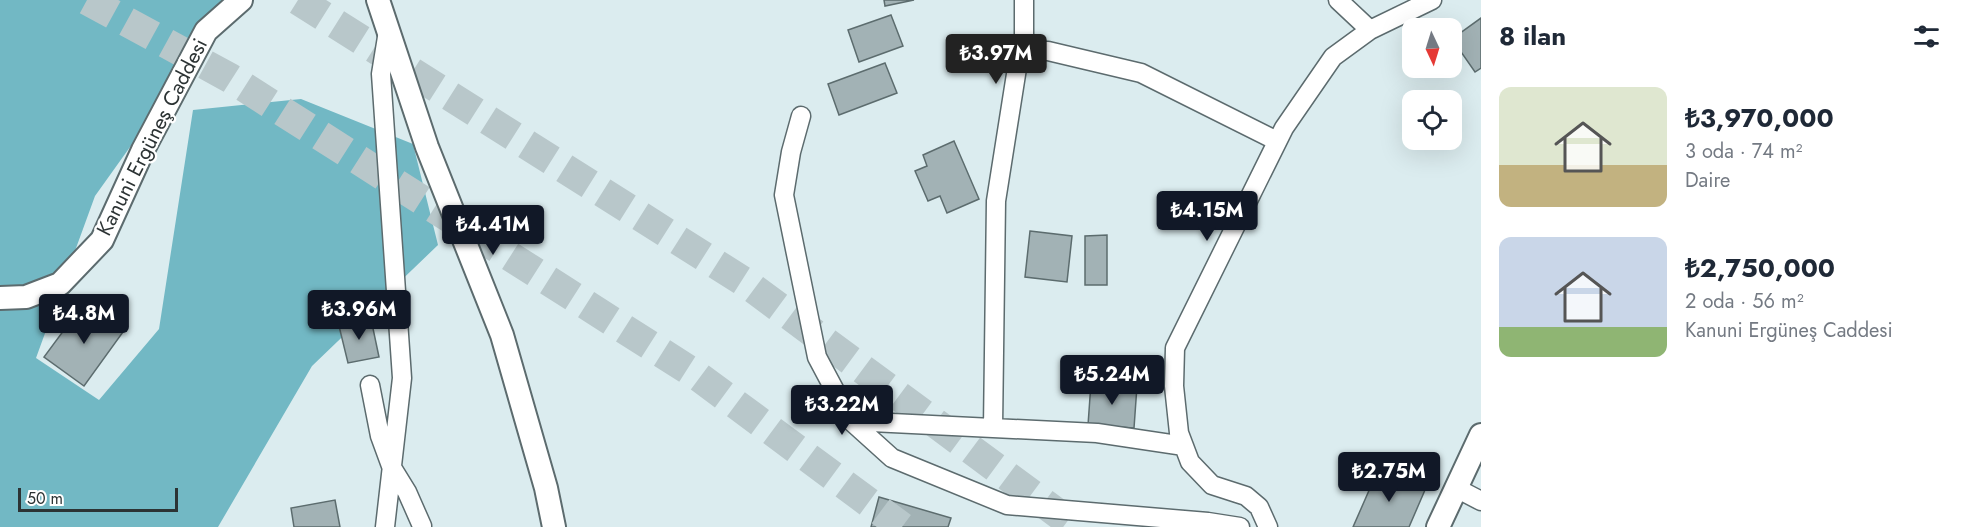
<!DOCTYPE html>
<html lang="tr">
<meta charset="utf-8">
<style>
body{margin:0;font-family:Jost,sans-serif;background:#f2f2f3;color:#1f2937;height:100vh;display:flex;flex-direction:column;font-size:22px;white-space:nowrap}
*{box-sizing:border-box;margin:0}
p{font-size:20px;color:#747a83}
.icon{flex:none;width:33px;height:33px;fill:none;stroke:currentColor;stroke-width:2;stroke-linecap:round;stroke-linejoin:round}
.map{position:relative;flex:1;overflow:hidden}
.side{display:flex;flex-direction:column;background:#fff;width:480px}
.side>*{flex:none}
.needle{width:39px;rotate:176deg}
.buttons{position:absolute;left:1402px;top:18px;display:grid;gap:12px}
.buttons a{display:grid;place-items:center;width:60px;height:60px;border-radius:12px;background:#fff;box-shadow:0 6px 24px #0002;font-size:30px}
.scale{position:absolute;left:18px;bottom:15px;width:160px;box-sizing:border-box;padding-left:6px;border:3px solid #2c3334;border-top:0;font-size:16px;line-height:21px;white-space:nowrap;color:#2c3334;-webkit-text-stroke:4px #fff;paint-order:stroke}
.price{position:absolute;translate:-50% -51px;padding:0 14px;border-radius:6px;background:#111827;color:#fff;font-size:20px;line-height:39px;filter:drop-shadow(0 2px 3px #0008)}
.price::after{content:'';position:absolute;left:50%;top:36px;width:18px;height:14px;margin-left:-9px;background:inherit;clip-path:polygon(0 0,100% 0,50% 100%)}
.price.on{background:#222;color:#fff}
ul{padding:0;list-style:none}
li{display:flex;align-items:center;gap:18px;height:150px;padding:0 18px}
li span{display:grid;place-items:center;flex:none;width:168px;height:120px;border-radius:12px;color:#555}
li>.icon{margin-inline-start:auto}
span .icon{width:72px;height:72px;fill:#fffc;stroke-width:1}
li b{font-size:26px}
h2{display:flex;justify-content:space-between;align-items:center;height:72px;padding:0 18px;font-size:26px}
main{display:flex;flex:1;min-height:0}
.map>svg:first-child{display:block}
</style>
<main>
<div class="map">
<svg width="1481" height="527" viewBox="0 0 1481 527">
<rect width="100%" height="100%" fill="#dbecef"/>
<path fill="#72b8c4" d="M0 0H235L95 196 36 358 99 400 159 329 193 110 301 99 413 144 438 245 312 366 218 527H0Z"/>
<path fill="#a2b2b5" stroke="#5c6c6e" stroke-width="1.5" d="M884 0H914L885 6Z
M891 15 903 46 859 62 848 30Z
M1481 18V68L1475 72 1452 39Z
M885 63 897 93 839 115 828 84Z
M954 141 979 199 947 213 940 196 928 201 915 171 927 166 923 155Z
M1030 231 1072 236 1067 282 1025 277Z
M1107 235V285H1085V236Z
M84 303 123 332 84 386 44 357Z
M371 319 379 357 348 363 339 326Z
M1091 383 1137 386 1134 428 1088 425Z
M1378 470 1425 490 1409 527H1353Z
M879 497 951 518 948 527H871Z
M335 500 340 527H294L291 508Z"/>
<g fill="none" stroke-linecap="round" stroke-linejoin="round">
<path stroke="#b8c7ca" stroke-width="30" stroke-dasharray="30 15" stroke-linecap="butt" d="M87 0 230 78 695 374 902 527
M298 0 746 283 1076 527"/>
<g stroke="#5c6b6e" stroke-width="21">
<path id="minor" d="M1338 0 1370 30
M1024 51V0
M801 116 791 152 784 195 817 357 851 421 1097 433 1184 446
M370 385 380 436 391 466 407 492 422 526
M851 421 892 458 1007 505 1208 522 1240 527
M993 428 996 201 1017 68 1024 51H1048L1141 73 1277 141
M1456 488 1481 501
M385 527 402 378 381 74 388 31
M1268 527 1259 507 1246 496 1212 485 1190 462 1179 433 1174 386 1175 348 1284 128 1333 57 1370 30 1432 0"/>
</g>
<g stroke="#5c6b6e" stroke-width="26">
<path id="tertiary" d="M378 0 427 147 502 335 546 488 554 527
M0 298 26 297 60 284 102 240 143 150 206 31 241 0
M1438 527 1481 435"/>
</g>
<use href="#minor" stroke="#fff" stroke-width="18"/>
<use href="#tertiary" stroke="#fff" stroke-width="22"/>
</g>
<g text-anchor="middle" stroke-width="4.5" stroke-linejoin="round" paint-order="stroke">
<g font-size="21" fill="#2c3334" stroke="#fff">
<text transform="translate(152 137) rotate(-63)" y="7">Kanuni Ergüneş Caddesi</text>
</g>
</g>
</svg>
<div class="buttons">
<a><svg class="needle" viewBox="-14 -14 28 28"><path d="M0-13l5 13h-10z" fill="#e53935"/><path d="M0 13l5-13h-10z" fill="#747a83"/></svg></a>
<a><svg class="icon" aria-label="locate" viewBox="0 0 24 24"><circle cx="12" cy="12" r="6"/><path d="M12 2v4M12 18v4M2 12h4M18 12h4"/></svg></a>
</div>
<div class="scale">50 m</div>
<b class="price on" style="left:996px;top:85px">₺3.97M</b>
<b class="price" style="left:1207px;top:242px">₺4.15M</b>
<b class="price" style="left:493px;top:256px">₺4.41M</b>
<b class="price" style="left:359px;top:341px">₺3.96M</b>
<b class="price" style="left:84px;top:345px">₺4.8M</b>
<b class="price" style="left:1112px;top:406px">₺5.24M</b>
<b class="price" style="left:842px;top:436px">₺3.22M</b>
<b class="price" style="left:1389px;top:503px">₺2.75M</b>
</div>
<section class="side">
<h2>8 ilan<svg class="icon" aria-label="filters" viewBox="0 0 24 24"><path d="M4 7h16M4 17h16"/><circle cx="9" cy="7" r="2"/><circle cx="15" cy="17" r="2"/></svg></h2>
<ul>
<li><span style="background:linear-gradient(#dfe7d0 65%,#c2b280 0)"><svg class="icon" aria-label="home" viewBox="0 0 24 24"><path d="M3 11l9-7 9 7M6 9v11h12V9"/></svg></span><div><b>₺3,970,000</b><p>3 oda · 74 m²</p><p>Daire</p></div></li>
<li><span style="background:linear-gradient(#c9d6e8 75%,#8fb573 0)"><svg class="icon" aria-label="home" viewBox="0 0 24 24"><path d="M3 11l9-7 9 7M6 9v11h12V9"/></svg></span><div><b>₺2,750,000</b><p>2 oda · 56 m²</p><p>Kanuni Ergüneş Caddesi</p></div></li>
</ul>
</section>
</main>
